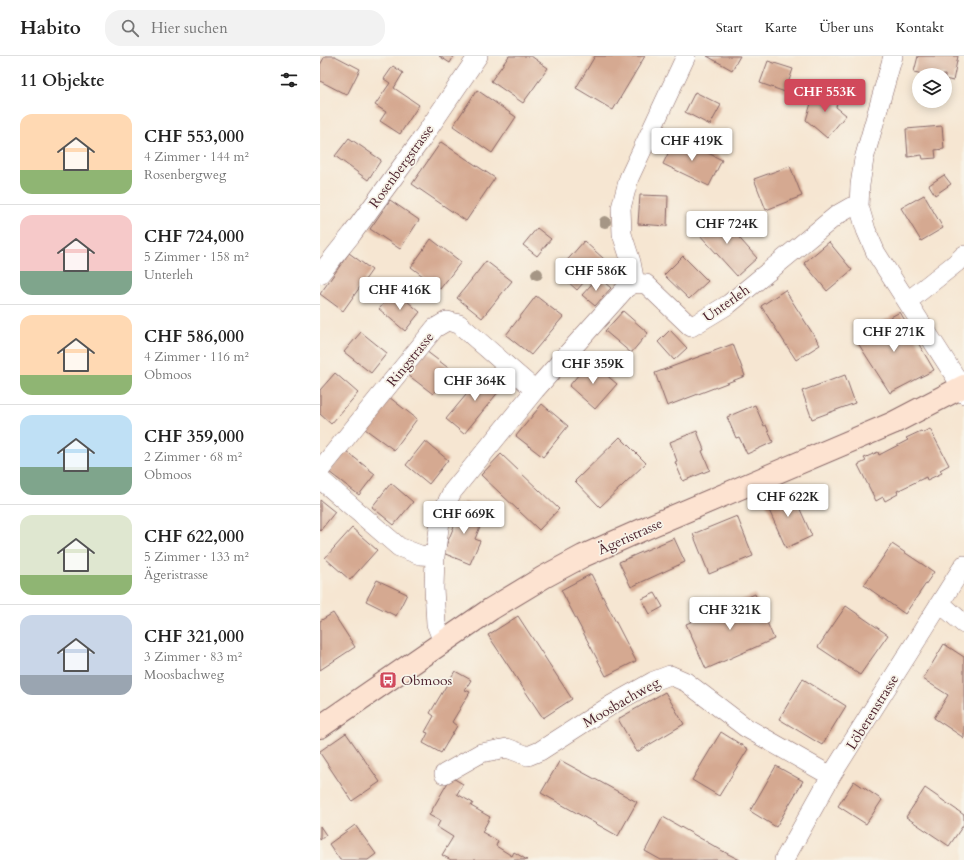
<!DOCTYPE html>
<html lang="de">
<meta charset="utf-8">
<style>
body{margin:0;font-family:Cardo,serif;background:#f2f2f2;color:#222;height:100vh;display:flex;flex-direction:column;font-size:15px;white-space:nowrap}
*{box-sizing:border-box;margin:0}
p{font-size:13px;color:#767676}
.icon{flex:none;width:22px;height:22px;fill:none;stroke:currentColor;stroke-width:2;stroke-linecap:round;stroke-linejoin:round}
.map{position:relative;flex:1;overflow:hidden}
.sheet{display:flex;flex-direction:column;background:#fff;width:320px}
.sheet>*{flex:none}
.buttons{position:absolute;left:592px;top:12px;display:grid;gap:8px}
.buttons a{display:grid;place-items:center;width:40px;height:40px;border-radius:50%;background:#fff;box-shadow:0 2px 10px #0003;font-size:20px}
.price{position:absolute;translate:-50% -34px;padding:0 9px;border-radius:4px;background:#fff;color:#222;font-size:13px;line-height:26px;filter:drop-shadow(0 1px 2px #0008)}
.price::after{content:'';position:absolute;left:50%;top:24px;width:12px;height:9px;margin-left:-6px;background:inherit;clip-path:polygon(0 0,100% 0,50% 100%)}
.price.selected{background:#d1495b;color:#fff}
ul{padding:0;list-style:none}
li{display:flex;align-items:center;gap:12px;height:100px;padding:0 20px}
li+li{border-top:1px solid #e0e0e0}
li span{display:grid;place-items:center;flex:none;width:112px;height:80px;border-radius:12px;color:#555}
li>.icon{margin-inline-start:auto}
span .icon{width:48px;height:48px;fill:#fffc;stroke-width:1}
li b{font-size:17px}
h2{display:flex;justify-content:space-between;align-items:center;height:48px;padding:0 20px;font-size:17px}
header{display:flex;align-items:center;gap:24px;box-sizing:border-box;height:56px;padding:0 20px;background:#fff;border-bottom:1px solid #e0e0e0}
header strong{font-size:19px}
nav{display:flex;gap:22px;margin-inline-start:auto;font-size:14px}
.search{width:280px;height:36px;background:#f2f2f2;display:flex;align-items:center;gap:10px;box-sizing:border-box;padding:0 14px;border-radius:16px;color:#767676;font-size:15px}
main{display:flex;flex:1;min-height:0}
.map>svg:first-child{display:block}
</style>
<header>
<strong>Habito</strong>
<div class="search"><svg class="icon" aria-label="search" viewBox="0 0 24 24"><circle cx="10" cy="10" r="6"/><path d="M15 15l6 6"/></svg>Hier suchen</div>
<nav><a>Start</a><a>Karte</a><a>Über uns</a><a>Kontakt</a></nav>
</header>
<main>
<section class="sheet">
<h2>11 Objekte<svg class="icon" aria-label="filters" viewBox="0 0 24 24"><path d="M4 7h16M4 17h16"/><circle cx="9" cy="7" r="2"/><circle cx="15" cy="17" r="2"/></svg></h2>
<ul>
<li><span style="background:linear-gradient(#ffd9b3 70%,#8fb573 0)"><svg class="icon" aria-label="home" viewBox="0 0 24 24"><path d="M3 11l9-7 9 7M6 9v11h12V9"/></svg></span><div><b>CHF 553,000</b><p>4 Zimmer · 144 m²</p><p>Rosenbergweg</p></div></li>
<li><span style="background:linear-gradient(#f6c9c9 70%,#7fa58c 0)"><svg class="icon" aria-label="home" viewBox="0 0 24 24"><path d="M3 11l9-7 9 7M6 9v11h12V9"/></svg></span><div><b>CHF 724,000</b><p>5 Zimmer · 158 m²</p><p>Unterleh</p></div></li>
<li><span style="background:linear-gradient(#ffd9b3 75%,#8fb573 0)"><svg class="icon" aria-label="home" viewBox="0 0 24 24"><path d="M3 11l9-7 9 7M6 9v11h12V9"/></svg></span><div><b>CHF 586,000</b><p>4 Zimmer · 116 m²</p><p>Obmoos</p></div></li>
<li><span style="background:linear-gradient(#bfe0f5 65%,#7fa58c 0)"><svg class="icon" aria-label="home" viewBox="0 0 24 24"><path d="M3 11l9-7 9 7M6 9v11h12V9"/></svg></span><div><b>CHF 359,000</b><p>2 Zimmer · 68 m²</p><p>Obmoos</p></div></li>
<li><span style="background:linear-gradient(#dfe7d0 75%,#8fb573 0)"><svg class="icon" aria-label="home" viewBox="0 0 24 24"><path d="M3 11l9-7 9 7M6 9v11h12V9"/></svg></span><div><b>CHF 622,000</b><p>5 Zimmer · 133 m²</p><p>Ägeristrasse</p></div></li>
<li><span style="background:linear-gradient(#c9d6e8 75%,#9aa5b1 0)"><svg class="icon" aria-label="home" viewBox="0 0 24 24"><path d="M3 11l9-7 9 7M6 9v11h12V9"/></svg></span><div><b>CHF 321,000</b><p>3 Zimmer · 83 m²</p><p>Moosbachweg</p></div></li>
</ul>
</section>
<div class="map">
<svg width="644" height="804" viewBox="0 0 644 804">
<rect width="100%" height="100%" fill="#f7f3e8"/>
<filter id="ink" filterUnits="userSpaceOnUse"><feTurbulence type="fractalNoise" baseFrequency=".025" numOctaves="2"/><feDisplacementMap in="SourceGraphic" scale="8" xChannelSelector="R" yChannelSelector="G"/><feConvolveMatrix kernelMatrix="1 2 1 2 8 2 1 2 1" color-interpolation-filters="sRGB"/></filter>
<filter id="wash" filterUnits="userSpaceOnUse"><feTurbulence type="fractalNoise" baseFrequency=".012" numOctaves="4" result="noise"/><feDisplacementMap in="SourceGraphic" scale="16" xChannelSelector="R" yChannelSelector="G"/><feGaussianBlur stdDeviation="0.9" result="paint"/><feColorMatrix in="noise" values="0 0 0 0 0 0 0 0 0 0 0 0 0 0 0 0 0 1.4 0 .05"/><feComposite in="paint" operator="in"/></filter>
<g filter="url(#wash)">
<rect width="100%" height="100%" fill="#f6e6d2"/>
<g id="blocks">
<path fill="#d5a991" d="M5 0H15L40 13 27 39 0 25V9Z
M119 0H134L130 7Z
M189 0H211L228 12 203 47 171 25Z
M275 0H325L293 54 256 32Z
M387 0H420L412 14Z
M598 0H638L633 25 625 23V19H607L594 16Z
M448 5 473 13 465 36 440 27Z
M73 10 83 17 74 32 99 49 80 78 60 65 66 56 55 49 70 27 64 23Z
M157 34 196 61 172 97 133 70Z
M495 34 519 40 516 51 526 59 507 82 486 64Z
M375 36 401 49 390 69 365 56Z
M622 70 624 93 615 94 616 102 603 103 602 99 588 101 586 73Z
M356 81 402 104 389 130 343 108Z
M29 82 61 104 48 124 15 100Z
M121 86 175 122 146 165 92 128Z
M470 110 482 140 446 154 434 123Z
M624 119 631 128 615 139 609 129Z
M320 139 348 140 347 170 318 168Z
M604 139 623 172 601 185 581 152Z
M70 144 99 164 80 193 50 173Z
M398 158 437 202 417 220 378 177Z
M217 172 231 183 217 200 203 189Z
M111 183 141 206 120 233 91 211Z
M264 185 284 203 257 234 237 216Z
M509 186 532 214 507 235 484 207Z
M29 197 52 214 23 255 0 238Z
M363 200 388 225 369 243 344 219Z
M166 205 192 225 162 262 137 242Z
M278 221 291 232 275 250 262 239Z
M465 234 500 289 476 304 441 250Z
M75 235 100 256 85 275 59 253Z
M216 240 243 261 211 299 186 279Z
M303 255 328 277 311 297 285 275Z
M580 256 614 314 570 337 534 281Z
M350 274 367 292 354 304 338 286Z
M41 276 67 297 51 317 24 296Z
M413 288 425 320 347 350 335 317Z
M106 295 131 314 113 338 88 319Z
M270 305 297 328 275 353 249 330Z
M166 315 184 329 144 378 126 363Z
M15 317 38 337 11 368 0 358V334Z
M525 319 535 347 492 363 482 335Z
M69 341 97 363 74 394 45 373Z
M222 348 248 370 223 401 196 380Z
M435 349 444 370 446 369 453 386 427 398 419 381 416 382 407 361Z
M610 373 629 409 620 414 622 417 607 424 606 421 577 435 578 438 565 445 563 441 556 445 538 409 546 405 544 402 558 396 559 399 588 384 586 382 601 375 603 377Z
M377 375 384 394 382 395 390 414 363 425 355 406 357 405 350 386Z
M300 381 326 407 280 451 255 425Z
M105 385 128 404 109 428 86 409Z
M26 395 55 418 39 439 9 416Z
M181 398 239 453 219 474 161 419Z
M71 427 93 446 74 469 52 451Z
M470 431 492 480 466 492 444 443Z
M0 444 15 456 0 475Z
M144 446 156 451 153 458 163 463 155 483 160 485 150 508 123 497Z
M417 460 433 500 389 518 373 478Z
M32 472 57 494 30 524 5 502Z
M354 482 365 506 311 531 299 506Z
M572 488 614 516 585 558 544 529Z
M271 518 316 605 286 620 241 534Z
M57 524 87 538 76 560 46 545Z
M335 537 343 551 330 558 322 543Z
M435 538 454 583 386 613 366 568Z
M526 550 568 579 540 619 498 591Z
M13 557 35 591 0 614V565Z
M198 560 252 643 223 662 168 579Z
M624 588 644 601V682L614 662 628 639 603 623Z
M135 615 151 624 145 634 150 636 132 666 137 670 121 697 103 687 108 677 105 676 114 660 110 657Z
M483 623 526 650 502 689 459 663Z
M345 636 364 668 317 696 298 663Z
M401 676 428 693 399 740 372 724Z
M26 677 60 726 32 745 0 697V695Z
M240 704 317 746 298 780 221 737Z
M456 710 483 725 456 771 430 755Z
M131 721 143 728 137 738 153 747 151 750 170 761 162 776 178 785 176 790 192 800 194 796 207 804H131L122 799 133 781 117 771 120 765 109 759Z
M534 725 562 744 546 768 518 750Z
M605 732 644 759V768L629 790 586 761Z
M343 761 408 798 420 804H341L325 795Z
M35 769 56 798 48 804H20L9 788Z
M0 770 6 779 0 784Z"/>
</g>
</g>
<g filter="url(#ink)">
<use href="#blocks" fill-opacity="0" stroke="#866565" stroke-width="1"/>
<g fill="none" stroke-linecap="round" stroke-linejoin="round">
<g stroke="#866565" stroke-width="20">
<path id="minor" d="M366 0 309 122 301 152 302 178 311 206 315 227 326 228 371 271 409 248 517 159 531 151 539 150
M573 0 544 103 540 129 539 150 546 174 556 197 642 331 644 338
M0 218 32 178 101 84 158 0
M588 245 636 207 644 199
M0 414 115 272 127 265 139 268 215 334
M0 423 79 491 100 499 115 500
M620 547 644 568
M123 586 116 568 114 532 115 500 121 459 132 436 215 334 306 232 315 227
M124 718 161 697 187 692 208 700 220 695 293 648 334 625 350 619 366 626 425 671 511 720
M464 804 511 720 644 509"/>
</g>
<g stroke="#866565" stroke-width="24">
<path id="secondary" d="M0 671 171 553 224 521 263 500 333 469 573 367 644 330"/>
</g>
<use href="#minor" stroke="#fff" stroke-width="19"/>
<use href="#secondary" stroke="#fde3d1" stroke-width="22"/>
</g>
<g fill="#a59685">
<circle cx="285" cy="166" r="6"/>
<circle cx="217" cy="218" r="6"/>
</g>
</g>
<defs>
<g id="bus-square" transform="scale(0.9)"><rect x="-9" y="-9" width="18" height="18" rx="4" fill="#d1495b" stroke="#f7f3e8"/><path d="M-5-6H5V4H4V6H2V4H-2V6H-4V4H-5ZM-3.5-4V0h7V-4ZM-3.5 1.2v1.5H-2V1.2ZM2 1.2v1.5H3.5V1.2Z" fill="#fff"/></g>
</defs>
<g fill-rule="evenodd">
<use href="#bus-square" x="68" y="624"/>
</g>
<g text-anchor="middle" stroke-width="3.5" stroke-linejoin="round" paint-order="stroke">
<g font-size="14" fill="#4a1f2b" stroke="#f7f3e8">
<text transform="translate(81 110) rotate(-54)" y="5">Rosenbergstrasse</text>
<text transform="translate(406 247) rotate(-35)" y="5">Unterleh</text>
<text transform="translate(90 303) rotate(-51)" y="5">Ringstrasse</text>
<text transform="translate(310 480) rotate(-24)" y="5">Ägeristrasse</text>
<text transform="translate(301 646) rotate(-30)" y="5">Moosbachweg</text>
<text transform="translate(552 656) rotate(-58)" y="5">Löberenstrasse</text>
</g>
<g font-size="14" fill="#4a1f2b" stroke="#f7f3e8" text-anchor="start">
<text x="81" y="629">Obmoos</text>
</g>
</g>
</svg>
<div class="buttons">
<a><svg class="icon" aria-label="layers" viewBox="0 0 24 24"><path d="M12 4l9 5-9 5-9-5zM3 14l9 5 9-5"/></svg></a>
</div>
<b class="price selected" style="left:505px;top:57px">CHF 553K</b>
<b class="price" style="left:372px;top:106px">CHF 419K</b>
<b class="price" style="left:407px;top:189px">CHF 724K</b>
<b class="price" style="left:276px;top:236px">CHF 586K</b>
<b class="price" style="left:80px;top:255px">CHF 416K</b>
<b class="price" style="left:574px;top:297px">CHF 271K</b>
<b class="price" style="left:273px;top:329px">CHF 359K</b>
<b class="price" style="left:155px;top:346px">CHF 364K</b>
<b class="price" style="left:468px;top:462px">CHF 622K</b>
<b class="price" style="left:144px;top:479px">CHF 669K</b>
<b class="price" style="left:410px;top:575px">CHF 321K</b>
</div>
</main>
